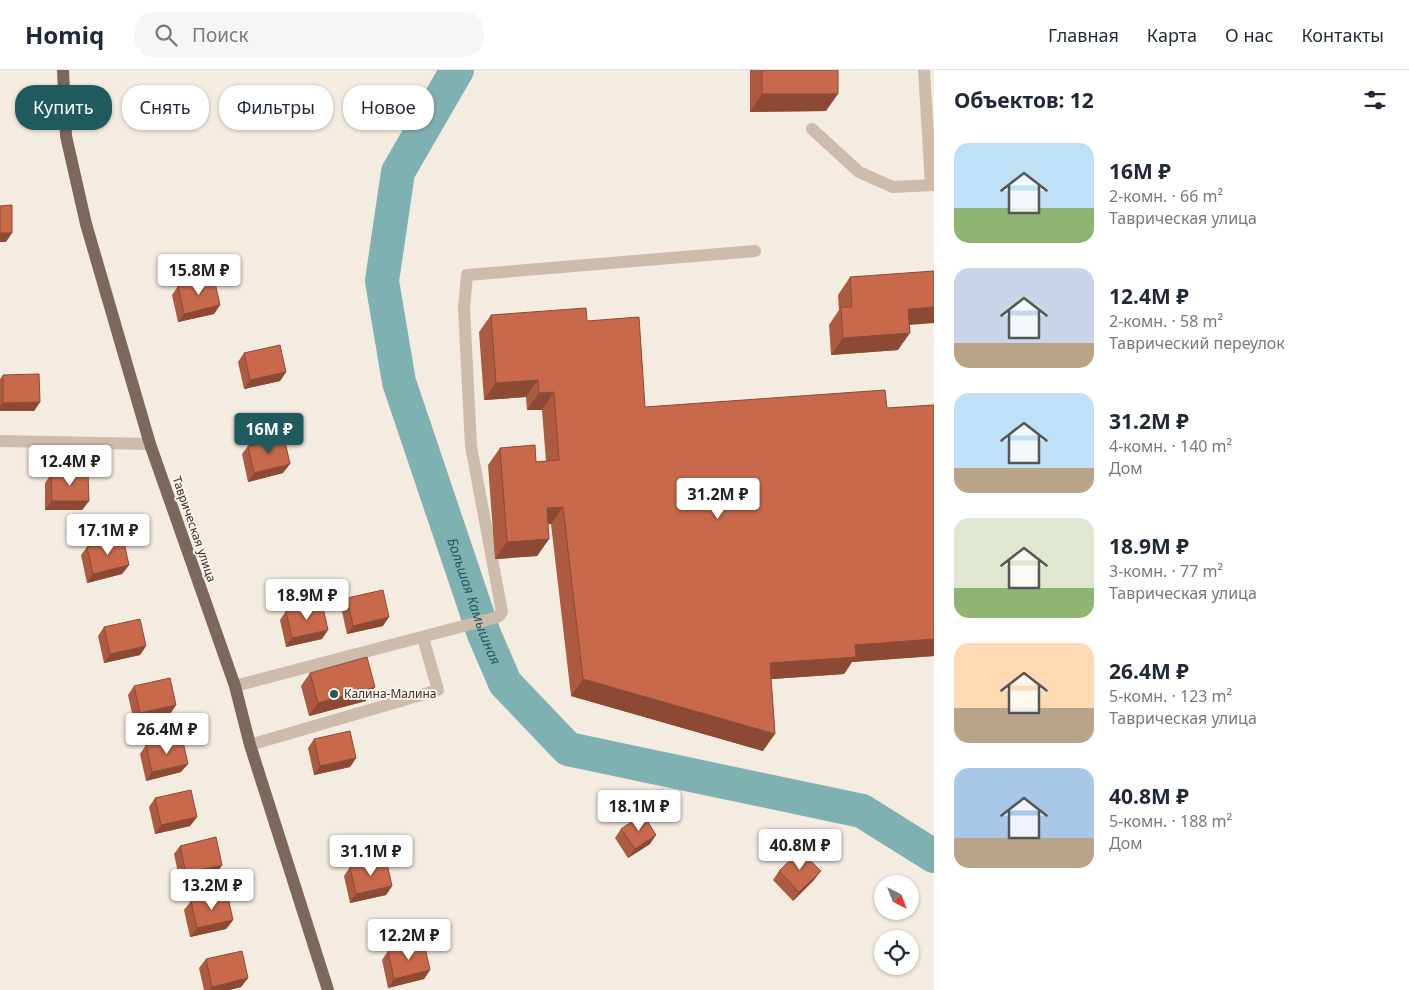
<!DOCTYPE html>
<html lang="ru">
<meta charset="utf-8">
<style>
body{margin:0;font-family:"Noto Sans",sans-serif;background:#f6f6f7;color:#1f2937;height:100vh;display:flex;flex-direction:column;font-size:19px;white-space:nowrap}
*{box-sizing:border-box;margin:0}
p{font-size:16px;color:#747a83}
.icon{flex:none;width:28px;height:28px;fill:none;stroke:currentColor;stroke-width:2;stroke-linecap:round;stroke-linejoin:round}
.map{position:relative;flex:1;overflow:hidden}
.sheet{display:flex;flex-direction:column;background:#fff;width:475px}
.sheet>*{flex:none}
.banner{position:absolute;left:15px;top:15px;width:475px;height:45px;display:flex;gap:10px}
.needle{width:32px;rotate:138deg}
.tools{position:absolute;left:874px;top:805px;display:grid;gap:10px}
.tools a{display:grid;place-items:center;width:45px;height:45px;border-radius:50%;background:#fff;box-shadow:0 1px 4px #0004;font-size:25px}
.price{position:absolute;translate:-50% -42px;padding:0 11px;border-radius:5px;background:#fff;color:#222;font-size:16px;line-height:32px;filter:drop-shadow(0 1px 2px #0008)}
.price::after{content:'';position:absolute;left:50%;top:30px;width:15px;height:11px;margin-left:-8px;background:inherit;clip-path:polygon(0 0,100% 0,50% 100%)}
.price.active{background:#1f5a5e;color:#fff}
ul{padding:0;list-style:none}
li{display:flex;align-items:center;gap:15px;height:125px;padding:0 20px}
li span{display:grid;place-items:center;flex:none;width:140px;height:100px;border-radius:15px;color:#555}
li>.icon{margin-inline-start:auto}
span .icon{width:60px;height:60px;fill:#fffc;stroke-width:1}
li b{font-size:21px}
h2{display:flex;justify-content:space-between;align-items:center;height:60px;padding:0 20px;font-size:21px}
.tag{padding:0 18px;border-radius:20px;background:#fff;box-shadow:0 1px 4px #0004;font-size:18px;line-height:45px}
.tag.active{background:#1f5a5e;color:#fff}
header{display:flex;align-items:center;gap:30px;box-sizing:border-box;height:70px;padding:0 25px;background:#fff;border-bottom:1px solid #e0e1e3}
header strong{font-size:24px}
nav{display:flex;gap:28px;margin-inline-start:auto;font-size:18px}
.search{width:350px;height:45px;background:#f6f6f7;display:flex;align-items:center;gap:12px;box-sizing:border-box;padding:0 18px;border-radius:20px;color:#747a83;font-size:19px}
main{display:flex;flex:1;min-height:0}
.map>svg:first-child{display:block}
</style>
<header>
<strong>Homiq</strong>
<div class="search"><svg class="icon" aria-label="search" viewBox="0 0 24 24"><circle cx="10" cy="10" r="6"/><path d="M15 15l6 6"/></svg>Поиск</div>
<nav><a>Главная</a><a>Карта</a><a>О нас</a><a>Контакты</a></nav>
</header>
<main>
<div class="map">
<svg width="934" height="920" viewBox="0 0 934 920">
<rect width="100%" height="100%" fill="#f4ebe1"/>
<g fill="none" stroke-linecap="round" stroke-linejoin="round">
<path stroke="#7fb0b2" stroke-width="34" id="s1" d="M457 0 398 102 382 211 399 312 484 564 505 613 568 679 862 741 934 786"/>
<path stroke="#cdbbac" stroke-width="12" d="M924 0 931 115
M812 59 859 102 893 117 934 115
M0 371 150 374
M235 616 494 548 499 546 502 542 471 376 464 238 467 205 755 181
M250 675 438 620 423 568"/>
<path stroke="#7d675c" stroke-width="12" d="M63 0 66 66 86 154 150 374 235 616 250 675 328 920"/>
</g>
<path fill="#ac5a40" d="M750 0H838L826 41 750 42Z
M850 207 909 255 898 280 831 285 829 255 839 240 838 225Z
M178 216 220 235 214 244 178 252 172 225Z
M491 245 587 251 645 337 887 338 934 335V586L852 592 844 604 771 609 763 681 571 626 551 454H548L549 469 537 486 495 489 488 395 500 378 536 392 546 391 542 340H527L526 327 484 330 479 262Z
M244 283 286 302 280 311 244 319 238 292Z
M3 305 40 332 34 341H0V309Z
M248 376 283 403 248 412 242 384Z
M51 404 89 431 82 440H45V413Z
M87 477 129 495 122 504 87 513 81 485Z
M347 528 383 556 347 564 341 537Z
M286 541 322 569 286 577 280 550Z
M104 557 146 576 140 585 104 593 98 566Z
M310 603 366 631 309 646 301 616Z
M134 616 176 635 170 644 134 652 128 625Z
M314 669 356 688 350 697 314 705 308 678Z
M146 675 181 702 146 711 140 684Z
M155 728 197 747 190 756 155 764 149 737Z
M621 759 650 774 628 788 615 768Z
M180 776 222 795 216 804 180 812 174 784Z
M350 797 392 816 386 825 350 833 344 806Z
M779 801 814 810 793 831 773 810Z
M191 831 233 850 226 859 190 867 184 840Z
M388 881 430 900 424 909 388 918 382 890Z
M206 889 248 908 241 917 229 920H204L199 898Z"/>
<path fill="#8c4a34" d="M762 24H838L826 41 750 42Z
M0 163H12L6 172H0Z
M220 235 214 244 178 252 184 244Z
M934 237V253L896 256 908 239Z
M910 263 898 280 831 285 843 268Z
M286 302 280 311 244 319 250 310Z
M538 310 526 327 484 330 496 313Z
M554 322 542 340H527L539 323Z
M40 332 34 341H0V336L3 333Z
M290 394 283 403 248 412 254 403Z
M52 431H89L82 440H45Z
M563 437 551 454 535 455 547 438Z
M549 469 537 486 495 489 507 472Z
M129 495 122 504 87 513 93 504Z
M389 547 383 556 347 564 353 556Z
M328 560 322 569 286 577 292 568Z
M934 569V586L852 592 844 604 758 610 770 593 855 575Z
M146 576 140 585 104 593 110 584Z
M583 609 775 664 763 681 571 626Z
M375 617 366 631 309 646 318 633Z
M176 635 170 644 134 652 140 643Z
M356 688 350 697 314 705 320 696Z
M188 694 181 702 146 711 152 702Z
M197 747 190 756 155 764 161 755Z
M656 765 650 774 628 788 635 779Z
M222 795 216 804 180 812 186 803Z
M821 801 814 810 793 831 799 822Z
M392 816 386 825 350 833 356 824Z
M233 850 226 859 190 867 197 858Z
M430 900 424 909 388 918 394 909Z
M248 908 241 917 229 920H209L212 917Z"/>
<path fill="#c8694b" stroke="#8c4a34" d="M762 0H838V24H762Z
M12 135V163H0V136Z
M934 201V237L908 239 910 263 843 268 841 237H852L850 207Z
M214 208 220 235 184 244 178 216Z
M586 238 587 251 639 247 645 337 885 320 887 338 934 335V569L855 575 856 587 770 593 775 664 583 609 563 437 547 438 549 469 507 472 500 378 535 375 536 392 559 390 554 322 539 323 538 310 496 313 491 245Z
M280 275 286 302 250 310 244 283Z
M39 304 40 332 3 333V305Z
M284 367 290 394 254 403 248 376Z
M88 403 89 431H52L51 404Z
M123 468 129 495 93 504 87 477Z
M383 520 389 547 353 556 347 528Z
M322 533 328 560 292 568 286 541Z
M140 549 146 576 110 584 104 557Z
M367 587 375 617 318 633 310 603Z
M170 608 176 635 140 643 134 616Z
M350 661 356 688 320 696 314 669Z
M182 667 188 694 152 702 146 675Z
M191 720 197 747 161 755 155 728Z
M643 744 656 765 635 779 621 759Z
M216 767 222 795 186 803 180 776Z
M800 781 821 801 799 822 779 801Z
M386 789 392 816 356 824 350 797Z
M227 823 233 850 197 858 191 831Z
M424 873 430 900 394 909 388 881Z
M242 881 248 908 212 917 206 889Z"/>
<circle fill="#1f5a5e" stroke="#fbf5ee" stroke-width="2" cx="334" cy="624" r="5"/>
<g text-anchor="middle" stroke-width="4" stroke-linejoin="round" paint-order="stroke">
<g font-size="12" fill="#3b302b" stroke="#fbf5ee">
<text transform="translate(194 459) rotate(71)" y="4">Таврическая улица</text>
</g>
<g font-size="12" fill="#3b302b" stroke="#fbf5ee" text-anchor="start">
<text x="344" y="628">Калина-Малина</text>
</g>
<g font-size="14" font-style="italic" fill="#1f5a5e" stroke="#fbf5ee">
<text dy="5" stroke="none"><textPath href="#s1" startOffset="562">Большая Камышная</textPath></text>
</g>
</g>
</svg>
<div class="tools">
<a><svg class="needle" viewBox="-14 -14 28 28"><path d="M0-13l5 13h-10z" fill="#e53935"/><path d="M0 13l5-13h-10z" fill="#747a83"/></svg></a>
<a><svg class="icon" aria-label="locate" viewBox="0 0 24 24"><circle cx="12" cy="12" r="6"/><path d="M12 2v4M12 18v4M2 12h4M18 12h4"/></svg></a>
</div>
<b class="price" style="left:199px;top:226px">15.8M ₽</b>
<b class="price active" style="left:269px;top:385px">16M ₽</b>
<b class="price" style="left:70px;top:417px">12.4M ₽</b>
<b class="price" style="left:718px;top:450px">31.2M ₽</b>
<b class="price" style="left:108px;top:486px">17.1M ₽</b>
<b class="price" style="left:307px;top:551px">18.9M ₽</b>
<b class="price" style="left:167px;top:685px">26.4M ₽</b>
<b class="price" style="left:639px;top:762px">18.1M ₽</b>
<b class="price" style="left:800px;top:801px">40.8M ₽</b>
<b class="price" style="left:371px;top:807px">31.1M ₽</b>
<b class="price" style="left:212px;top:841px">13.2M ₽</b>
<b class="price" style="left:409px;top:891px">12.2M ₽</b>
<div class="banner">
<a class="tag active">Купить</a>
<a class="tag">Снять</a>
<a class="tag">Фильтры</a>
<a class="tag">Новое</a>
</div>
</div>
<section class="sheet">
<h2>Объектов: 12<svg class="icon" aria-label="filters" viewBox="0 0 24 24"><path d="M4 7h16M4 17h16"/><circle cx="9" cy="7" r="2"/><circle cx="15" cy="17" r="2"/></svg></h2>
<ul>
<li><span style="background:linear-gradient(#bfe0f5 65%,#8fb573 0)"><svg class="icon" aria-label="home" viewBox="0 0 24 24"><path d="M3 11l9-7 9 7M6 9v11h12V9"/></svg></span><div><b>16M ₽</b><p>2-комн. · 66 m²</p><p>Таврическая улица</p></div></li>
<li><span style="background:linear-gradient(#c9d6e8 75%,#b9a48a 0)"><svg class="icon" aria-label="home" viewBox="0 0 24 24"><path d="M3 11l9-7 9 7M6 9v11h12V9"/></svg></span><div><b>12.4M ₽</b><p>2-комн. · 58 m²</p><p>Таврический переулок</p></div></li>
<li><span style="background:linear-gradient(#bfe0f5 75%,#b9a48a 0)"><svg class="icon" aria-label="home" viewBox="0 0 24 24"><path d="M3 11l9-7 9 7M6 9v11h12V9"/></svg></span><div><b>31.2M ₽</b><p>4-комн. · 140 m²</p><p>Дом</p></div></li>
<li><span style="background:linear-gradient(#dfe7d0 70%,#8fb573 0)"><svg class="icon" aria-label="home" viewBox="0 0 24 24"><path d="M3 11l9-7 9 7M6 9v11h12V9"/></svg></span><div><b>18.9M ₽</b><p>3-комн. · 77 m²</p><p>Таврическая улица</p></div></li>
<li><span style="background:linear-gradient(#ffd9b3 65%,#b9a48a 0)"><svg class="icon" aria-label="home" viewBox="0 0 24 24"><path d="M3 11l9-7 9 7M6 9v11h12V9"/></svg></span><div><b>26.4M ₽</b><p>5-комн. · 123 m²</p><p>Таврическая улица</p></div></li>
<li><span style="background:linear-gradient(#a9c7e8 70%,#b9a48a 0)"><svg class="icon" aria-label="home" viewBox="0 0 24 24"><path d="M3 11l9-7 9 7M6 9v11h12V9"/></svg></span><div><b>40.8M ₽</b><p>5-комн. · 188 m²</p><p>Дом</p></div></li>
</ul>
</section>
</main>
